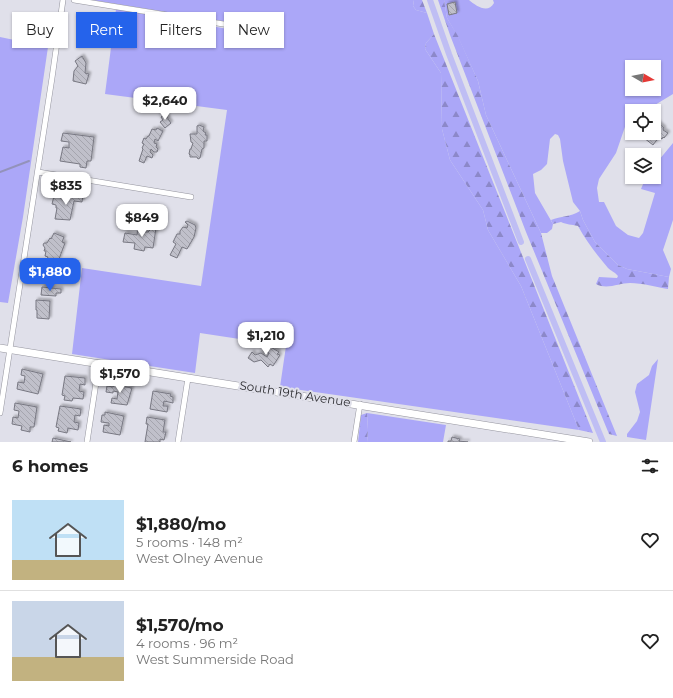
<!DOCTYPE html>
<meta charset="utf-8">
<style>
body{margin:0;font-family:Montserrat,sans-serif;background:#f2f2f2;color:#222;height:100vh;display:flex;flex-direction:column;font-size:15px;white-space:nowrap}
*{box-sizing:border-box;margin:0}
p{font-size:13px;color:#767676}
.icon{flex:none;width:22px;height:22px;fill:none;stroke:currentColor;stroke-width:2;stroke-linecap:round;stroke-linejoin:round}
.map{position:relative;height:442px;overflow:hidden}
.details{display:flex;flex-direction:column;background:#fff;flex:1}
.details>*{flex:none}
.hud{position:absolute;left:12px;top:12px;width:400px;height:36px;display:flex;gap:8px}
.needle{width:26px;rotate:99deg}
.tools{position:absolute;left:625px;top:60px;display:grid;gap:8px}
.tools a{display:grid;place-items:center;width:36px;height:36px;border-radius:0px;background:#fff;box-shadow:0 1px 3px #0004;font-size:20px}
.price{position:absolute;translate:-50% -34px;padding:0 9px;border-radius:8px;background:#fff;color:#222;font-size:13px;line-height:26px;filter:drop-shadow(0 1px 2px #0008)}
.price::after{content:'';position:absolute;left:50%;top:24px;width:12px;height:9px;margin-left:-6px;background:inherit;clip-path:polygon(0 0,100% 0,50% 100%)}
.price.on{background:#2563eb;color:#fff}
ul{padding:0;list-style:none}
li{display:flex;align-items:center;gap:12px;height:100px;padding:0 12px}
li+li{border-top:1px solid #e0e0e0}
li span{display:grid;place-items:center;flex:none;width:112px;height:80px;border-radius:0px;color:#555}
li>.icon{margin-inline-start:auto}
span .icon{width:48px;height:48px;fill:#fffc;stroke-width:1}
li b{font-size:17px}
h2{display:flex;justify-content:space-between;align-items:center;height:48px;padding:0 12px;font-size:17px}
.chip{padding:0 14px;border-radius:0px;background:#fff;box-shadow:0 1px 3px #0004;font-size:14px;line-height:36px}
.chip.on{background:#2563eb;color:#fff}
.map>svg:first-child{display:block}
</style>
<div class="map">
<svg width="673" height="442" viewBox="0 0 673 442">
<defs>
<pattern id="forest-firs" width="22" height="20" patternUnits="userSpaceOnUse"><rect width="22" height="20" fill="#aba7f8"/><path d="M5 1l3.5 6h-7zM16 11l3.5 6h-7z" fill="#8c88c9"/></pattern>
<pattern id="building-back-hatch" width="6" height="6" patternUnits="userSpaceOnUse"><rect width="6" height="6" fill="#c0c0ca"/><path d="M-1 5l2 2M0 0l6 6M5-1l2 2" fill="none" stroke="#a5a5ae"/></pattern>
<filter id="shadow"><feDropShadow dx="2" dy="-2" stdDeviation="1" flood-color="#0004"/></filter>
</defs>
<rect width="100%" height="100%" fill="#e0e0ea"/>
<path fill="#aba7f8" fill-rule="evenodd" d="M92 0H414L413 6 416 10 427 13 434 34 426 43 425 49 441 73 442 129 450 160 483 210 488 230 521 286 579 430 280 387 286 346 200 333 195 373 72 354 82 268 201 286 227 110 105 94 116 9 239 31 236 41 240 43 248 17 243 16 240 24Z
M444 0H469C476 6 488 14 494 3L493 0H673V94L645 111H632V118L627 121 616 153 599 179 597 188 599 202H604L616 226 628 235 639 238 643 233 655 193 641 189 646 177H654V166L673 143V220L663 250 671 269 669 277 627 269 618 265 595 242 583 220 580 211 573 202 563 161 560 139 558 135 555 134 550 139 547 164 541 170 533 174 535 193 553 224 552 229 547 233H541L486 115 478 81 458 37 447 18ZM632 67H654V89H632Z
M0 37 48 47 23 217 8 303 0 302Z
M658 359 646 440 627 437V434L637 421 640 412 635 392 637 384 649 375 652 366Z
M367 413 446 425 443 442H367L368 430Z"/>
<path fill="url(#forest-firs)" d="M414 0H422L427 13 416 10 413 6Z
M438 0H444L447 18 458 36 478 81 486 115 541 233 552 276 617 436 609 434 526 232 450 35Z
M434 34 593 433 579 430 521 286 488 230 483 210 450 160 442 129 441 73 425 49 426 43Z
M580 211 583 220 595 242 618 265 627 269 669 277 668 289C656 287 642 283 630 283 619 283 607 290 596 284L599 277 617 278 618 276C615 272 611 271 608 268 597 255 586 241 578 226 571 224 567 225 561 222L553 224 551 220C561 216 570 217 580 211Z
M367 413 368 430 367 442H358L361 415Z"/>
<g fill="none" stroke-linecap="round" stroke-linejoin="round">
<path stroke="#9392ba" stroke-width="2" d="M0 172 29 161"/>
<path stroke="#bfbef4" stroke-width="6" d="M430 0 449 54 521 242
M528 259 603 442"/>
</g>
<path fill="url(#building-back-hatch)" stroke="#787882" filter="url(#shadow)" d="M455 2 457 13 449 15 447 4Z
M89 20 100 21 99 27 105 28 104 35 101 34 99 44 87 42V36H91L92 29 88 28Z
M82 56 86 63 85 73 89 74 86 84 73 81 74 71 78 66 75 61Z
M165 114 171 123 165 128 160 122 163 120 161 117Z
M656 121 664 128 663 130 668 133 664 138 663 137 662 139 659 137 653 145 644 138 647 133H654V124Z
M199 125 204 127 203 131 206 133 205 135H207V141H204V148L202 149 200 158 198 159 197 157H190V155L189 154 190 149H191L193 143 191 142 190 134H197V126Z
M157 128 163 131 158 141 155 139 154 143 157 144 156 147 158 149 157 152H154L151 149 150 152 153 155 152 158 147 156 144 163 139 161 143 149 142 148 144 144 142 143 144 138 146 139 148 136H149L152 129 156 130Z
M63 133 94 137 91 161H87L86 168 80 167V164L60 161 63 147 69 148V142L61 141Z
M69 193 83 195 82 202 74 201 70 220 55 219 57 208H56V205L52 204 54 196 68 199Z
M187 221 195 225 196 228 194 237 187 249 182 247 177 258 170 255 176 244 173 242 177 234H180V231L183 227 187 228 188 225 185 222Z
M138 225 146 226 145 232H148L151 229V227L156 228 153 248 145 247 144 251 134 249 135 243 123 242 125 233 137 235Z
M54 233 64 237 62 242 65 243 59 259 56 261 47 259 48 257 45 256 46 251H44L45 248 43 245 44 243H47L50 238 51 239Z
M42 287 61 289V293H56V296L41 295Z
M36 300 50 301 49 319 37 318V310H36Z
M264 343 279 352 277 354 280 355 273 366 270 364 268 367 261 360 254 362 248 358 252 352 255 355 261 353 267 357 269 353 263 351 264 349 261 346Z
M22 369 43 374 38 394 17 389 18 382 24 383 25 376 21 375Z
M65 376 85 378V385L80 384 79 391 84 392 83 399 73 398 72 401 64 400 65 396 62 395Z
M114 385 132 388 127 405 111 403 112 398 117 399 118 392 113 391V393L106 392 107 386 113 387Z
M153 391 171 394 170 396 173 397V403L164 401 163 406H168L167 412 150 409Z
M15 403 37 407 34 427H30V432L21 430 22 426 12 424 13 417 18 418 19 411 14 410Z
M60 406 81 409 80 416 75 415 74 422 79 423 78 430 68 428 67 433 58 431 59 428 56 427Z
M105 412 124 416 120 435 103 432 104 425 109 426V423L101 422 102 415H105Z
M147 417 165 420 163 432H166L164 440 160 439V442H145L148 424H146Z
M452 437 460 439 459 441 468 442H448V441H451Z
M53 438 71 442H52Z"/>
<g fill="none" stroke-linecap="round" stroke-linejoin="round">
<g stroke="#94949e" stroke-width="6">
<path id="street" d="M74 0 242 27
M38 172 191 197
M0 413 52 78 63 0
M87 442 99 363
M178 442 188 378
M354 442 360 404"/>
</g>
<g stroke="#94949e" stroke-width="8">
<path id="secondary" d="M0 348 589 442"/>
</g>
<use href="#street" stroke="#fff" stroke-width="5"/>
<use href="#secondary" stroke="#fff" stroke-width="7"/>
</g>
<g text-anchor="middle" stroke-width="4" stroke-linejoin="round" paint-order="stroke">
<g font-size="12" fill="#2d2d31" stroke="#e0e0ea">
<text transform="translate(295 394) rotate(9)" y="4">South 19th Avenue</text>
</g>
</g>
</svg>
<div class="tools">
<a><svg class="needle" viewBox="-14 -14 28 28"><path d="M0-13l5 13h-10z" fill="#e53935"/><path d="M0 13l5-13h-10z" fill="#767676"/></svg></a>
<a><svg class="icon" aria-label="locate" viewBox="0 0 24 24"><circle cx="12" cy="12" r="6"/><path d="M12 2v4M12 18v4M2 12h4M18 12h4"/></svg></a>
<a><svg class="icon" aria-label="layers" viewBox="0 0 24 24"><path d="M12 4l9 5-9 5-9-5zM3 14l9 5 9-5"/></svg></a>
</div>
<b class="price" style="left:165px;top:121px">$2,640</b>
<b class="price" style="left:66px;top:206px">$835</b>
<b class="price" style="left:142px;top:238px">$849</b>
<b class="price on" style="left:50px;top:292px">$1,880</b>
<b class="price" style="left:266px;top:356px">$1,210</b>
<b class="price" style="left:120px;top:394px">$1,570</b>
<div class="hud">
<a class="chip">Buy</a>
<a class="chip on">Rent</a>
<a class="chip">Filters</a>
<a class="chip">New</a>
</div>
</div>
<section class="details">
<h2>6 homes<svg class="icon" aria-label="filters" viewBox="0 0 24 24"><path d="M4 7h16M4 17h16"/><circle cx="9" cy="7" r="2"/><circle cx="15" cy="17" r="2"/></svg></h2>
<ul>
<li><span style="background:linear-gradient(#bfe0f5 75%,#c2b280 0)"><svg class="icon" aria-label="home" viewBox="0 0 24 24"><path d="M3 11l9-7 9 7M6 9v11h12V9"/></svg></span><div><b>$1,880/mo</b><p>5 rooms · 148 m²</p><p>West Olney Avenue</p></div><svg class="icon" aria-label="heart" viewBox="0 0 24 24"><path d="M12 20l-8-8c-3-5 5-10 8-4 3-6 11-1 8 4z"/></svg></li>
<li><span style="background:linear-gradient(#c9d6e8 70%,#c2b280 0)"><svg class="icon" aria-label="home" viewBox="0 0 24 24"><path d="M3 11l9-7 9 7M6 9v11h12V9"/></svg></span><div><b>$1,570/mo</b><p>4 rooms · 96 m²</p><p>West Summerside Road</p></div><svg class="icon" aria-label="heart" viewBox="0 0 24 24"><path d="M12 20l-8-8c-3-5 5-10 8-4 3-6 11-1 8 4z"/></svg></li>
</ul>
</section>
